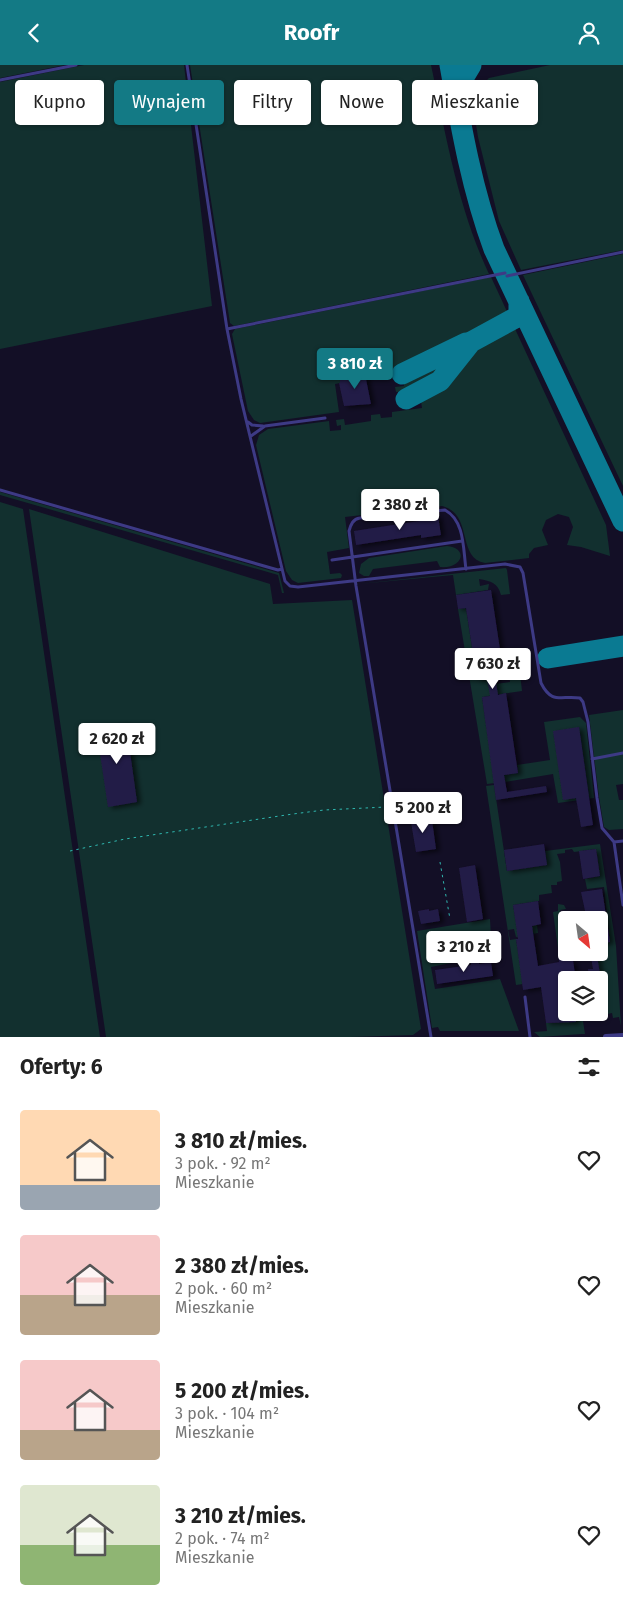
<!DOCTYPE html>
<html lang="pl">
<meta charset="utf-8">
<style>
body{margin:0;font-family:"Fira Sans",sans-serif;background:#f2f2f2;color:#222;height:100vh;display:flex;flex-direction:column;font-size:19px;white-space:nowrap}
*{box-sizing:border-box;margin:0}
p{font-size:16px;color:#767676}
.icon{flex:none;width:28px;height:28px;fill:none;stroke:currentColor;stroke-width:2;stroke-linecap:round;stroke-linejoin:round}
.map{position:relative;height:972px;overflow:hidden}
.panel{display:flex;flex-direction:column;background:#fff;flex:1}
.panel>*{flex:none}
.top-card{position:absolute;left:15px;top:15px;width:594px;height:45px;display:flex;gap:10px}
.needle{width:32px;rotate:151deg}
.tools{position:absolute;left:558px;top:846px;display:grid;gap:10px}
.tools a{display:grid;place-items:center;width:50px;height:50px;border-radius:5px;background:#fff;box-shadow:0 1px 4px #0004;font-size:25px}
.price{position:absolute;translate:-50% -42px;padding:0 11px;border-radius:5px;background:#fff;color:#222;font-size:16px;line-height:32px;filter:drop-shadow(0 1px 2px #0008)}
.price::after{content:'';position:absolute;left:50%;top:30px;width:15px;height:11px;margin-left:-8px;background:inherit;clip-path:polygon(0 0,100% 0,50% 100%)}
.price.active{background:#137a85;color:#fff}
ul{padding:0;list-style:none}
li{display:flex;align-items:center;gap:15px;height:125px;padding:0 20px}
li span{display:grid;place-items:center;flex:none;width:140px;height:100px;border-radius:5px;color:#555}
li>.icon{margin-inline-start:auto}
span .icon{width:60px;height:60px;fill:#fffc;stroke-width:1}
li b{font-size:21px}
h2{display:flex;justify-content:space-between;align-items:center;height:60px;padding:0 20px;font-size:21px}
.pill{padding:0 18px;border-radius:5px;background:#fff;box-shadow:0 1px 4px #0004;font-size:18px;line-height:45px}
.pill.active{background:#137a85;color:#fff}
header{display:flex;justify-content:space-between;align-items:center;height:65px;padding:0 20px;background:#137a85;color:#fff;font-size:22px;font-weight:700}
.map>svg:first-child{display:block}
</style>
<header><svg class="icon" aria-label="back" viewBox="0 0 24 24"><path d="M15 5l-7 7 7 7"/></svg>Roofr<svg class="icon" aria-label="person" viewBox="0 0 24 24"><circle cx="12" cy="8" r="4"/><path d="M4 21q1-7 8-7t8 7"/></svg></header>
<div class="map">
<svg width="623" height="972" viewBox="0 0 623 972">
<defs>
<filter id="shadow"><feDropShadow dx="4" dy="2" stdDeviation="2.5" flood-color="#0009"/></filter>
</defs>
<rect width="100%" height="100%" fill="#130f26"/>
<path fill="#12302f" d="M0 0H65L0 13Z
M84 0H184L212 241 0 284V17Z
M190 0H431C446 71 458 143 489 209L234 261 230 258Z
M550 0H623V185L521 205 499 156 478 72 475 53 477 29 479 23 489 13Z
M623 189V421L523 210Z
M491 212 606 460 610 491 581 482 567 480 573 462 569 452 558 449 546 455 542 465 548 480 534 483 529 489V493L485 498C456 493 474 449 442 441L345 452 349 483 327 487 330 509 340 508 342 510 341 513 298 518 292 515 286 506 256 380 259 370 268 364 329 356 330 366 341 365V360L337 361 336 355 344 354 345 360 371 356V350L380 349 381 353 392 352V347L422 343 421 336 406 338 405 326 396 327 395 322 404 321 401 303 364 309 362 306V309L340 312V318L335 319 339 347 260 358 254 355 248 346 232 269 235 264Z
M0 427 279 508 284 528H282L278 510 0 430Z
M0 437 23 444 100 972H0Z
M29 444 270 519 273 539 352 535 421 964 413 970 351 972H106Z
M447 481C469 483 463 504 440 502L437 496 373 504 369 511H364L359 508 361 499 369 493Z
M506 503 507 505 510 529 501 530C498 518 491 516 479 514L480 521 489 519 488 525 456 530 453 510 359 519Z
M466 543 477 615 487 613 496 619 510 617 509 610 520 608 522 626 482 632 495 718 487 719 458 544Z
M623 645V719L616 720 619 735H623V764L609 765 604 762 599 732 589 650Z
M580 652 586 658 594 733 558 738 553 709 505 717 504 710 518 707 517 700 550 695 544 657Z
M494 720 507 806 546 800 545 786 600 779 616 881 621 961 619 952 613 953 612 948 599 951V926L602 925 597 890 582 891V888H599V879L610 877 604 822 587 824 585 814 600 811 596 784 574 787 572 784 565 785V788L557 789 560 797 562 816 557 817V820H551L552 828 539 830V836L513 840 517 863 537 860 538 868 516 872 514 864 508 865 510 875 516 874 523 919 516 920 486 721Z
M558 839 564 840 566 844 560 845 564 868 562 869 564 882 558 883 553 847 558 846Z
M490 854 492 890 431 902 435 924 500 914 519 966H440L438 962 432 963 417 866Z
M583 956 585 969H582L540 972 534 967 547 966 546 958Z"/>
<g fill="none" stroke-linecap="round" stroke-linejoin="round">
<path stroke="#0a7a92" stroke-width="21" d="M450 0C461 62 472 125 494 184L623 456
M457 34 459 20 471 0
M402 309 466 278
M406 334 440 316 471 277 517 252 519 248V236
M548 593 623 581"/>
</g>
<path fill="#241b47" filter="url(#shadow)" d="M365 309 371 339 344 341 339 318H340V312Z
M438 451 441 470 421 473V470L356 480 354 466 419 456 418 454Z
M491 525 504 611 495 612 498 630 506 628 518 708 504 710 507 727 546 721 547 727 496 735 482 632 490 631 487 613 477 615 466 543 458 544 456 530Z
M126 658 137 737 108 742 96 662Z
M579 662 593 760 581 762 576 733 563 735 553 666Z
M422 749 423 757 432 755 436 784 416 787 410 751Z
M544 779 547 800 507 806 504 785Z
M596 784 600 811 583 814 579 786Z
M475 800 483 854 467 857 459 803Z
M602 824 610 877 599 879V855H587L581 827Z
M538 836 541 859 532 861 538 901 559 897 558 888 565 887 567 896 573 895 575 909 569 910 570 915H566V948H575L576 957 546 958 541 922 523 925 516 874H518L513 840Z
M429 844V846L438 844 440 856 421 859 418 846Z
M597 891 601 915H594V912L589 913 588 904H593L591 892Z
M479 896V899L491 897 493 911 437 919 435 905 471 900V897Z"/>
<g fill="none" stroke-linecap="round" stroke-linejoin="round">
<path stroke="#2fb8b0" stroke-width="1" stroke-dasharray="2.5 4" stroke-linecap="butt" d="M70 786 125 774 293 749 324 745 386 742
M440 797 450 854"/>
<path stroke="#3d3a85" stroke-width="3" d="M187 0 227 264 241 334 285 516 290 521 298 522 505 499 520 502 523 508 541 618C552 640 561 630 580 633L583 637 588 657 597 733 602 763 614 777 623 840
M0 15 76 0
M507 211 623 187
M227 264 505 208
M248 357 252 360 263 361
M251 371 265 361 325 353
M0 425 278 505 282 504
M332 495 462 476
M592 694 623 688
M614 777 623 776
M525 932 530 972
M431 972 356 521 349 466C351 459 353 454 360 453L445 445C465 456 463 484 466 504"/>
<path stroke="#3d3a85" stroke-width="6" d="M606 972 623 971"/>
</g>
</svg>
<div class="tools">
<a><svg class="needle" viewBox="-14 -14 28 28"><path d="M0-13l5 13h-10z" fill="#e53935"/><path d="M0 13l5-13h-10z" fill="#767676"/></svg></a>
<a><svg class="icon" aria-label="layers" viewBox="0 0 24 24"><path d="M12 4l9 5-9 5-9-5zM3 14l9 5 9-5"/></svg></a>
</div>
<b class="price active" style="left:355px;top:325px">3 810 zł</b>
<b class="price" style="left:400px;top:466px">2 380 zł</b>
<b class="price" style="left:493px;top:625px">7 630 zł</b>
<b class="price" style="left:117px;top:700px">2 620 zł</b>
<b class="price" style="left:423px;top:769px">5 200 zł</b>
<b class="price" style="left:464px;top:908px">3 210 zł</b>
<div class="top-card">
<a class="pill">Kupno</a>
<a class="pill active">Wynajem</a>
<a class="pill">Filtry</a>
<a class="pill">Nowe</a>
<a class="pill">Mieszkanie</a>
</div>
</div>
<section class="panel">
<h2>Oferty: 6<svg class="icon" aria-label="filters" viewBox="0 0 24 24"><path d="M4 7h16M4 17h16"/><circle cx="9" cy="7" r="2"/><circle cx="15" cy="17" r="2"/></svg></h2>
<ul>
<li><span style="background:linear-gradient(#ffd9b3 75%,#9aa5b1 0)"><svg class="icon" aria-label="home" viewBox="0 0 24 24"><path d="M3 11l9-7 9 7M6 9v11h12V9"/></svg></span><div><b>3 810 zł/mies.</b><p>3 pok. · 92 m²</p><p>Mieszkanie</p></div><svg class="icon" aria-label="heart" viewBox="0 0 24 24"><path d="M12 20l-8-8c-3-5 5-10 8-4 3-6 11-1 8 4z"/></svg></li>
<li><span style="background:linear-gradient(#f6c9c9 60%,#b9a48a 0)"><svg class="icon" aria-label="home" viewBox="0 0 24 24"><path d="M3 11l9-7 9 7M6 9v11h12V9"/></svg></span><div><b>2 380 zł/mies.</b><p>2 pok. · 60 m²</p><p>Mieszkanie</p></div><svg class="icon" aria-label="heart" viewBox="0 0 24 24"><path d="M12 20l-8-8c-3-5 5-10 8-4 3-6 11-1 8 4z"/></svg></li>
<li><span style="background:linear-gradient(#f6c9c9 70%,#b9a48a 0)"><svg class="icon" aria-label="home" viewBox="0 0 24 24"><path d="M3 11l9-7 9 7M6 9v11h12V9"/></svg></span><div><b>5 200 zł/mies.</b><p>3 pok. · 104 m²</p><p>Mieszkanie</p></div><svg class="icon" aria-label="heart" viewBox="0 0 24 24"><path d="M12 20l-8-8c-3-5 5-10 8-4 3-6 11-1 8 4z"/></svg></li>
<li><span style="background:linear-gradient(#dfe7d0 60%,#8fb573 0)"><svg class="icon" aria-label="home" viewBox="0 0 24 24"><path d="M3 11l9-7 9 7M6 9v11h12V9"/></svg></span><div><b>3 210 zł/mies.</b><p>2 pok. · 74 m²</p><p>Mieszkanie</p></div><svg class="icon" aria-label="heart" viewBox="0 0 24 24"><path d="M12 20l-8-8c-3-5 5-10 8-4 3-6 11-1 8 4z"/></svg></li>
</ul>
</section>
